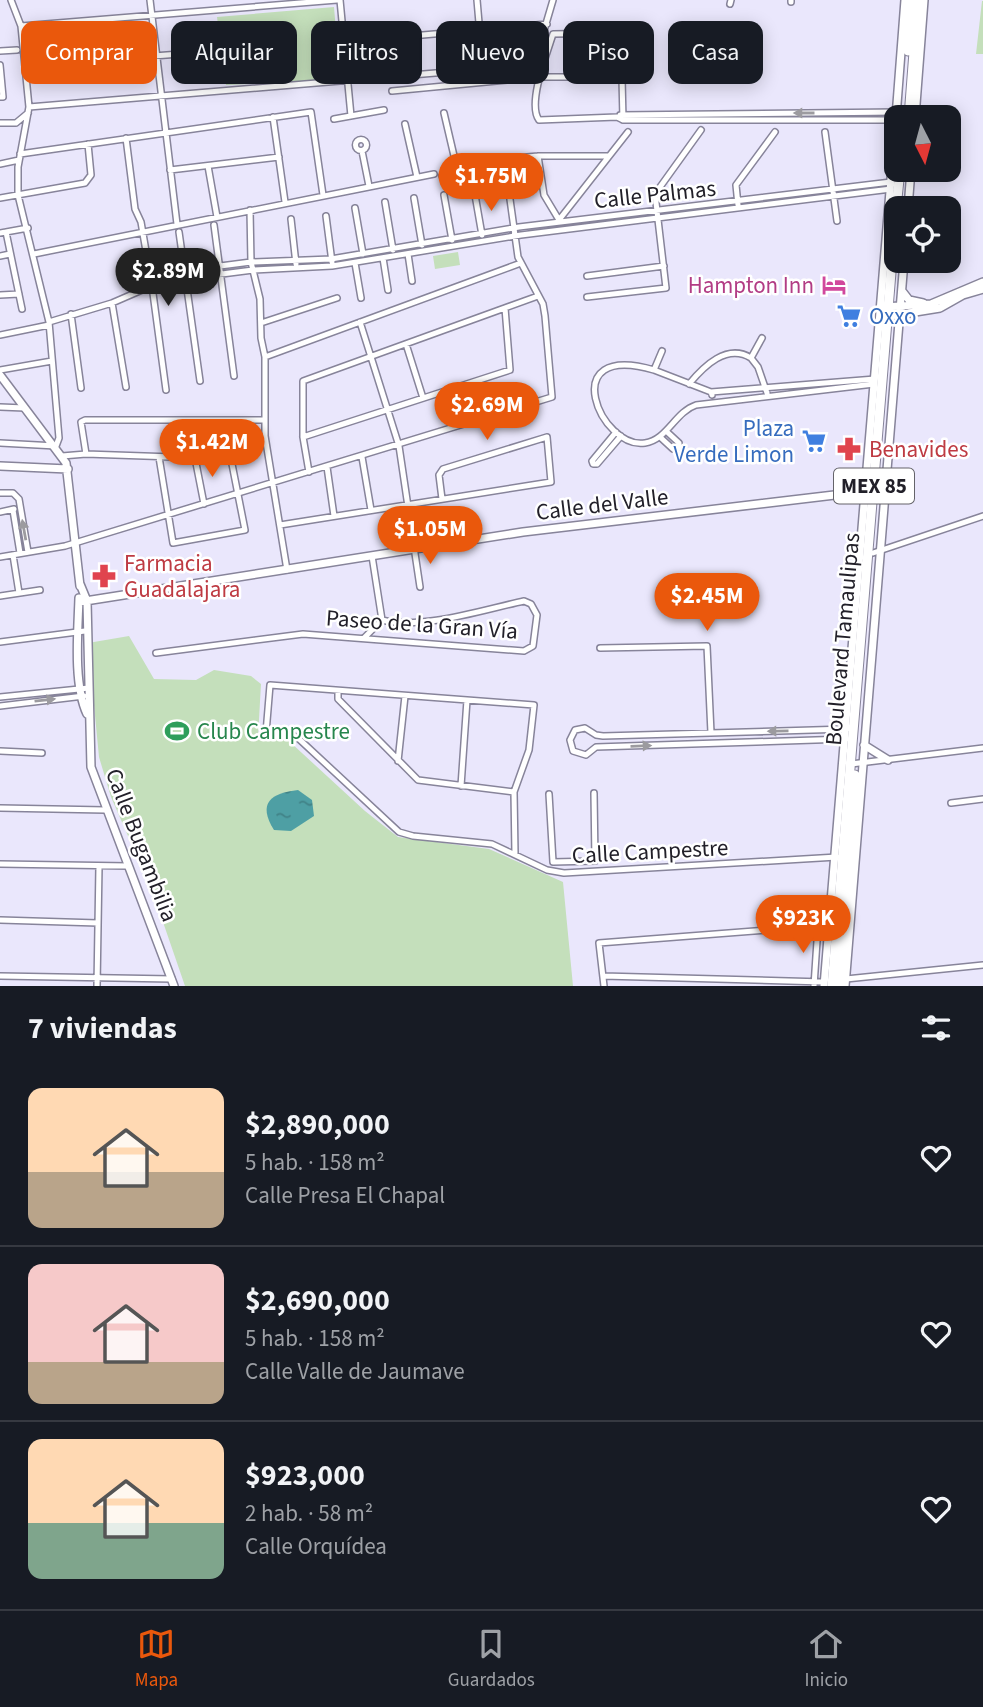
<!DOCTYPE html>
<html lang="es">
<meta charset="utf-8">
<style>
body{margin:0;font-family:"Source Sans 3",sans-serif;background:#242831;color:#f1f3f6;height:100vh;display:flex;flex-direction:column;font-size:26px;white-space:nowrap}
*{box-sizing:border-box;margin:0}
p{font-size:23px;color:#9ea1a6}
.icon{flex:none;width:38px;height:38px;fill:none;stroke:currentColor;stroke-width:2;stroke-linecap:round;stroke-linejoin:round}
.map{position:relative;height:986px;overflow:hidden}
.drawer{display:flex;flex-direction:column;background:#171b24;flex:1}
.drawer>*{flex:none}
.banner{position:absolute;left:21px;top:21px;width:942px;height:63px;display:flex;gap:14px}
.needle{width:46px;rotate:174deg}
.fabs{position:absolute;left:884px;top:105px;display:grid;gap:14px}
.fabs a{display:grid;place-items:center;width:77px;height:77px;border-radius:14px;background:#171b24;box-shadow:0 4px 18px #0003;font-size:35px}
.price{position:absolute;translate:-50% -60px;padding:0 16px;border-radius:24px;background:#ea580c;color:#fff;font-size:23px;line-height:46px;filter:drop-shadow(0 2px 4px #0008)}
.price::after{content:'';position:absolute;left:50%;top:42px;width:21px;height:16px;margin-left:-10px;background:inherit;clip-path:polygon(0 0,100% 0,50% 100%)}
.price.current{background:#222;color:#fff}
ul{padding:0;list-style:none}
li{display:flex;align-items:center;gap:21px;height:175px;padding:0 28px}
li+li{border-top:2px solid #363941}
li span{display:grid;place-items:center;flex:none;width:196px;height:140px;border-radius:14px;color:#555}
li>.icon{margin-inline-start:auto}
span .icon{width:84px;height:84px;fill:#fffc;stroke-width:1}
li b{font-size:30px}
h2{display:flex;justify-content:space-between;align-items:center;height:84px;padding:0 28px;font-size:30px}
.pill{padding:0 24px;border-radius:14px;background:#171b24;box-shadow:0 4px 18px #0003;font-size:24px;line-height:63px}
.pill.current{background:#ea580c;color:#fff}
.dock{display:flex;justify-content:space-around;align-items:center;height:98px;border-top:2px solid #363941;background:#171b24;font-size:19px;color:#9ea1a6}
.dock a{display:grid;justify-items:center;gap:4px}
.dock .current{color:#ea580c}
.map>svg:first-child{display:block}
</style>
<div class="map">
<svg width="983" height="986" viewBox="0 0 983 986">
<defs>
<pattern id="water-ripples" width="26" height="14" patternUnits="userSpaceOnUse" patternTransform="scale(1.75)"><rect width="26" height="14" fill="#4e9fa4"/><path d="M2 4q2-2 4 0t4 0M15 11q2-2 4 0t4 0" fill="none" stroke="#408186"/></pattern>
</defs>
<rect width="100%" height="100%" fill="#eae7fc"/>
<path fill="#c4dfbb" d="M982 1H983V54H976Z
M334 7 340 80 226 85 217 17Z
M458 252 460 265 435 269 433 256Z
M129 636 154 679 196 680 214 670 251 676 261 684 258 737H281L290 742 365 811 398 837 489 849 563 882 573 986H185L153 893 111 797 99 757 88 643Z"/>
<path fill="url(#water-ripples)" d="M298 790 312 800 314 816 291 831 274 830C257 803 271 793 298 790Z"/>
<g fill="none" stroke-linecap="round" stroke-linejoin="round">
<g stroke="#87849a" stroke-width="8">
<path id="minor" d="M150 0 177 224
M340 0 351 116
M791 2V0
M730 4 731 0
M21 26 337 0
M344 42 547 24
M0 51 17 50
M535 61 553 0
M0 65 3 97H0
M26 66 218 51
M392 91 539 77H623
M29 107 483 69 477 0
M444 113 458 173
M620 115 897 112
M273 117 285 202
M334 119 384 110
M623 120 621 36 617 33 553 34C547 53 527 104 539 120L617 117 623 120H896
M0 123H16L28 113
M405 124 417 177
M825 132 837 221
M126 138 135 209 141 222 152 286 166 390
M355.5 145a5.5 5.5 0 1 1 11 0a5.5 5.5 0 1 1-11 0Z
M362 151 369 186
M20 154 311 112 323 195
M538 156 544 195 559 220
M0 164 19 160
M208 166 217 217
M170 170 279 157
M442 176 480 168 494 160 538 156H609
M474 189 482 235
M444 195 452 240
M0 198 85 183 91 175 88 144
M414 198 422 245
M385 202 393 250
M738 205 736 185 775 132
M355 208 363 254
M250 210 251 262 260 299 261 338 265 357V436L287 570
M326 216 332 262
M291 219 296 264
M559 220 628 132
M214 225 234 376
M6 232 22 309
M179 232 200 381
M0 233 28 228
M34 254 434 174
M408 254 412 281
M0 256 10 254
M383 258 388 290
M355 263 361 298
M174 272 251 262 331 259 519 227 891 182
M587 276 664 266
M175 280 253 270 332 266 521 235 891 189
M0 295 19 294
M587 297 666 288 655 194 701 130
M112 303 126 387
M71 314 81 388
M49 322 112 303 165 280
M360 322 399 446 420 587
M261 323 337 298
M0 335 49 325
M762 338 751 358 758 367 767 393
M406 344 423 398
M662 351 654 370 711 392 712 395
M265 357 521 263
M0 370 52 361
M654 370C554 341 601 450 645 443 667 440 675 412 696 405L874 384
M689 384C704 366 727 343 751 358
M711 392 875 379
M0 407 25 408
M616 432 592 461 593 464H597L621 436
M303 437 510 370 505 308
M660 437 673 449 679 448V443L666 431
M0 443 56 446 59 438 49 322 18 195V167L29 107 21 26 11 0
M86 454 81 422 85 420H264
M62 456 86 454 231 459 245 530 173 543 159 457
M362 457 371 510
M195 458 204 504
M327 467 334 516
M309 472 303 437V381L538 296
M0 493H13L19 499 28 552
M13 510 20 553
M0 512 14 509
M280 525 551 482 547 437 443 469 439 475 442 499
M873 553 983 516
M13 555 19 593
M0 557 65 546 552 397 545 316 543 304 518 257 508 185
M0 596 40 590
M364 638 382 620 372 556
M0 642 85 631
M600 648 707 646 711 733
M156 653 303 634 524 651 533 646 537 615 531 604 524 601C482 610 422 630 382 620
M338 691V699L418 780 514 792
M0 697 89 688
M0 706 84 696
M846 739 596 747 586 755 573 751 570 740 575 730 585 728 596 735 603 736 847 729
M0 751 42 753
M398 761 405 696
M851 764 983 748
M461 786 467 700
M549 794 553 862 595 861 594 793
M951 803 983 799
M0 808 105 810
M515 854 514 792 529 750 534 705 270 685 266 733 288 732 299 739 399 832 413 836 492 844 547 870 564 873 837 857
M0 864 129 866
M0 920 98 923
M0 976 172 979
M603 976 824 982
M846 979 983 965
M97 986 99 866
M604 986 599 943 818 926 814 986"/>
</g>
<g stroke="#87849a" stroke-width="10">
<path id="tertiary" d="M896 117 905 0
M915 117 924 0
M908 208 911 170
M902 291 909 300 923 303
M884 307 931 304 983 282
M884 317 940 308 963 295 983 289
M0 375 66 463 80 586
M0 466 68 469
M80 584 87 601 91 767 174 986
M79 598C78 631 73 684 87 714
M79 602 523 532 885 489
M864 745 888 760
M824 986 896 119
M845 986 904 261"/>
</g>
<g stroke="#87849a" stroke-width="11">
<path id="primary" d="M908 51 911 0
M909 117 918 0
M896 208 900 170
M832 986 896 212
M840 986 855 775"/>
</g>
<use href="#minor" stroke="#fff" stroke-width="5"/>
<use href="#tertiary" stroke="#fff" stroke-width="7"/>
<use href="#primary" stroke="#fff" stroke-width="9"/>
</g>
<defs><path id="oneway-solid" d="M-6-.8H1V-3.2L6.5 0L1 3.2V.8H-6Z" transform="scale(1.75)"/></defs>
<g fill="#9c9b9f">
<use href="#oneway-solid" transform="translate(804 113) rotate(180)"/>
<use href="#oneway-solid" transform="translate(24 530) rotate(-100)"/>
<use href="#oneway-solid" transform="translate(45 700) rotate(-6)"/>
<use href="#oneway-solid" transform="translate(778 731) rotate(179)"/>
<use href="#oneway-solid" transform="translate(641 746) rotate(-2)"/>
</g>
<defs>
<g id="hotel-bare" transform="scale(1.89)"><path d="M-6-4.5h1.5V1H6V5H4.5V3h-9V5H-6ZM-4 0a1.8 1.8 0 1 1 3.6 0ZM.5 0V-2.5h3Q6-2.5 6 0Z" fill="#d1479c" stroke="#fff" stroke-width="2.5" paint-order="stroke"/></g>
<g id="supermarket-bare" transform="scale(1.89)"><path d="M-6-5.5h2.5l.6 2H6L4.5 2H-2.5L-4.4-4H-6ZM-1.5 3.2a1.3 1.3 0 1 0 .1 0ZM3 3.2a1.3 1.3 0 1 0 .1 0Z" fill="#3f7fe0" stroke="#fff" stroke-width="2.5" paint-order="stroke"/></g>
<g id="pharmacy-bare" transform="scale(1.89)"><path d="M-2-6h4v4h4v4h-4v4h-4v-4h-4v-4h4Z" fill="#e0444e" stroke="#fff" stroke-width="2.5" paint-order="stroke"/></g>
<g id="stadium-bare" transform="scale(1.89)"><path d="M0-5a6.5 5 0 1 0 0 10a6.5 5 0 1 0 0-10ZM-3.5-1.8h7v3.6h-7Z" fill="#2e9e5b" stroke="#fff" stroke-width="2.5" paint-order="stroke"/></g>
</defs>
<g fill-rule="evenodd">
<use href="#hotel-bare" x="834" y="285"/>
<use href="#supermarket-bare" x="849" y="316"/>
<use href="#supermarket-bare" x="814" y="441"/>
<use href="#pharmacy-bare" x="849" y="449"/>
<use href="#pharmacy-bare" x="104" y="576"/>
<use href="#stadium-bare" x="177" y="731"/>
</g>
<g text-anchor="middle" stroke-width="5" stroke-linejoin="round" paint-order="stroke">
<rect fill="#fff" stroke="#646369" stroke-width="2" x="834" y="468.5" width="80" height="35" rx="5"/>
<g font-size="21" font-weight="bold" fill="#222029">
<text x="874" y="493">MEX 85</text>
</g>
<g font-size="23" fill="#222029" stroke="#fff">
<text transform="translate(655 194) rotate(-6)" y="8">Calle Palmas</text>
<text transform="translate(602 504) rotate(-7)" y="8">Calle del Valle</text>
<text transform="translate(422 624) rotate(4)" y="8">Paseo de la Gran Vía</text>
<text transform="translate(842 639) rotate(-85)" y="8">Boulevard Tamaulipas</text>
<text transform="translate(142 845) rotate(69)" y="8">Calle Bugambilia</text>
<text transform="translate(650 851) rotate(-3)" y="8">Calle Campestre</text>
</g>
<g font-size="23" fill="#b23c85" stroke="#fff" text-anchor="end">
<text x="814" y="293">Hampton Inn</text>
</g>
<g font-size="23" fill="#366cbe" stroke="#fff" text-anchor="start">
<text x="869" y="324">Oxxo</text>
<text x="794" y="436" text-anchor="end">Plaza<tspan x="794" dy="26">Verde Limon</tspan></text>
</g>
<g font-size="23" fill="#be3a42" stroke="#fff" text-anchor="start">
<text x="869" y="457">Benavides</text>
<text x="124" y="571">Farmacia<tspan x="124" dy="26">Guadalajara</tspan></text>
</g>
<g font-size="23" fill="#27864d" stroke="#fff" text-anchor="start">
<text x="197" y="739">Club Campestre</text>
</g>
</g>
</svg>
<div class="fabs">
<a><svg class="needle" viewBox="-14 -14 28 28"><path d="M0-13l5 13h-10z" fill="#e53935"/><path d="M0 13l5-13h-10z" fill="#9ea1a6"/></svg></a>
<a><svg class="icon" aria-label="locate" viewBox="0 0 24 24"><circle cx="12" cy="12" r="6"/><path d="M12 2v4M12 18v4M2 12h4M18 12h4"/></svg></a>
</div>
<b class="price" style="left:491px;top:213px">$1.75M</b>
<b class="price current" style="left:168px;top:308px">$2.89M</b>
<b class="price" style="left:487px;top:442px">$2.69M</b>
<b class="price" style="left:212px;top:479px">$1.42M</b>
<b class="price" style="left:430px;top:566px">$1.05M</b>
<b class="price" style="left:707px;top:633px">$2.45M</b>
<b class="price" style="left:803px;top:955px">$923K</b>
<div class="banner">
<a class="pill current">Comprar</a>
<a class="pill">Alquilar</a>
<a class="pill">Filtros</a>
<a class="pill">Nuevo</a>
<a class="pill">Piso</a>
<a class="pill">Casa</a>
</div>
</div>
<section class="drawer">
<h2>7 viviendas<svg class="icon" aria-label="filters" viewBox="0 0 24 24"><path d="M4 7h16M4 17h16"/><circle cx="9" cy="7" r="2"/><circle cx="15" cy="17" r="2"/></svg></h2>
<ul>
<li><span style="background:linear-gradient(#ffd9b3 60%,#b9a48a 0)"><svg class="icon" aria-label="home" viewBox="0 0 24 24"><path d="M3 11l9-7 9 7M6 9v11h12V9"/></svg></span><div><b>$2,890,000</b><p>5 hab. · 158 m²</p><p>Calle Presa El Chapal</p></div><svg class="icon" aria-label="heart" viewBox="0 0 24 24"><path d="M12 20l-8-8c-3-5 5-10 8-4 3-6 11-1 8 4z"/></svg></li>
<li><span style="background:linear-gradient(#f6c9c9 70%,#b9a48a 0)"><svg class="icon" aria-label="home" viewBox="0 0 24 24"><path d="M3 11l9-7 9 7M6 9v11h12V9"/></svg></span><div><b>$2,690,000</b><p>5 hab. · 158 m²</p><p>Calle Valle de Jaumave</p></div><svg class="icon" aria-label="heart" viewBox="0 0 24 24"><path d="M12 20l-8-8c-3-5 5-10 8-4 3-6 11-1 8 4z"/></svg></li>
<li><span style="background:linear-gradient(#ffd9b3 60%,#7fa58c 0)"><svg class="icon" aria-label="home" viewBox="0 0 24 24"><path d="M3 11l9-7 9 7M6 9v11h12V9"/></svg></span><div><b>$923,000</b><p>2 hab. · 58 m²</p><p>Calle Orquídea</p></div><svg class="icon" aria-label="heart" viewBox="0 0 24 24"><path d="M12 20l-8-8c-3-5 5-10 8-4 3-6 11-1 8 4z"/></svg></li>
</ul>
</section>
<nav class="dock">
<a class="current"><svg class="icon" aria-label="map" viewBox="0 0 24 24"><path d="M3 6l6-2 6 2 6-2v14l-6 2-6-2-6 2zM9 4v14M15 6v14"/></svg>Mapa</a>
<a><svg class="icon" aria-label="saved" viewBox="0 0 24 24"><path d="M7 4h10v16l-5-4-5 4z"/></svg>Guardados</a>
<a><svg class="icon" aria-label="home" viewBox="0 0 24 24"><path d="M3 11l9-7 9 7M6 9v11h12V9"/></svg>Inicio</a>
</nav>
